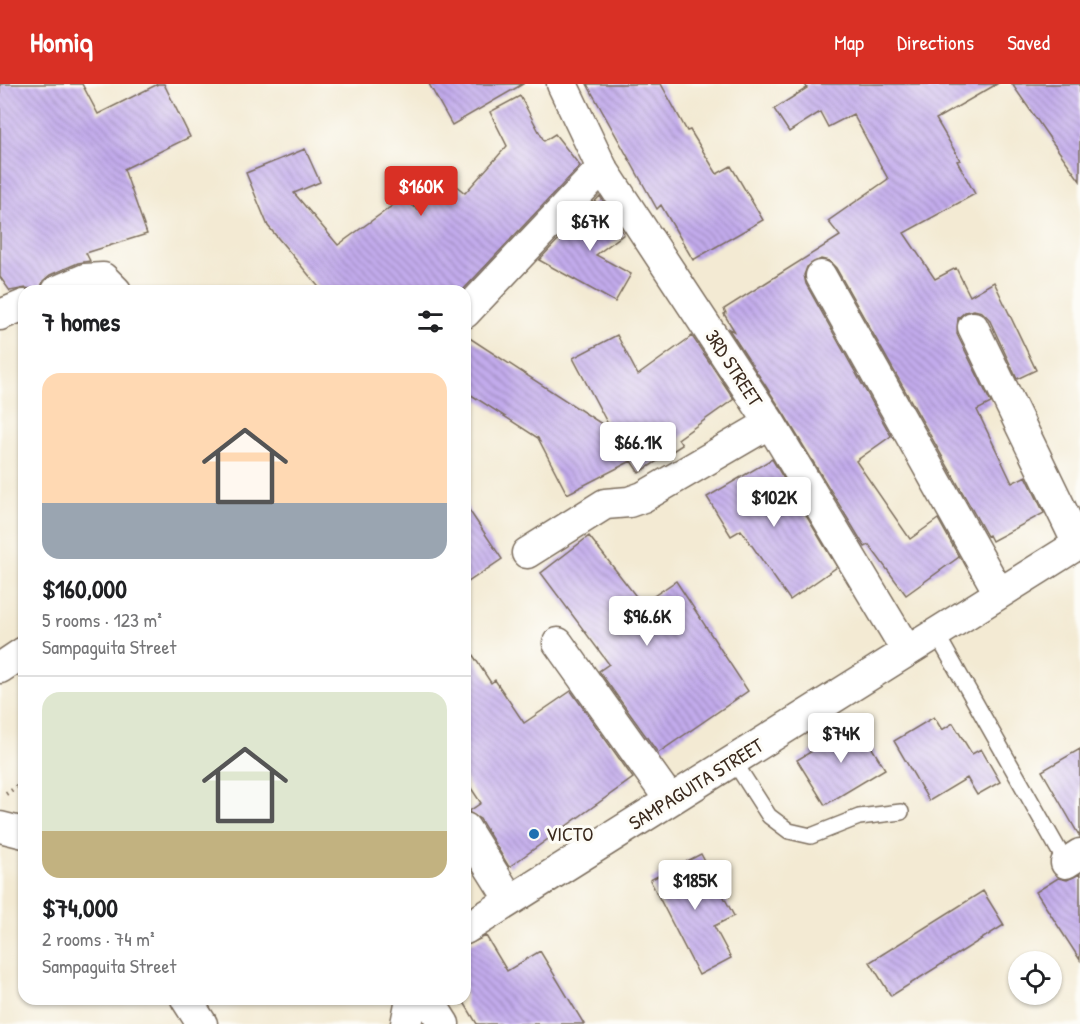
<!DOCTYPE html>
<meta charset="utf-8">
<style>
body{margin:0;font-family:"Patrick Hand",sans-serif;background:#f6f6f6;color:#202124;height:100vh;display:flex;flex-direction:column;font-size:22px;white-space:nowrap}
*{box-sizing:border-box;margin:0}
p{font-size:20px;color:#757577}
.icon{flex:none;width:33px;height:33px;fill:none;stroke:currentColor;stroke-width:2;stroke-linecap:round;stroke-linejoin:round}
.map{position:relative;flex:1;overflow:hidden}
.panel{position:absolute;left:18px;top:201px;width:453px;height:720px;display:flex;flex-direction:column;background:#fff;border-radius:18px;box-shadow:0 2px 4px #0004}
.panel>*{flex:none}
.fabs{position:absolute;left:1008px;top:867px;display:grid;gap:12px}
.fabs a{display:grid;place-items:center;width:54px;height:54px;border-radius:50%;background:#fff;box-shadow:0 2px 4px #0004;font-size:30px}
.price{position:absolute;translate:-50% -51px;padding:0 14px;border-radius:6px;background:#fff;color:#222;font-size:20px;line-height:39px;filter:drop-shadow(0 2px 3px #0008)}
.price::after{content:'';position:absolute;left:50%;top:36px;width:18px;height:14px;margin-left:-9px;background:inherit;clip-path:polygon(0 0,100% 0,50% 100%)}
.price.current{background:#d93025;color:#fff}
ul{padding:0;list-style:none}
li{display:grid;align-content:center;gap:12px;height:318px;padding:0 24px}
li+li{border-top:2px solid #e0e0e0}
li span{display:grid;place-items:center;height:186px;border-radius:18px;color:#555}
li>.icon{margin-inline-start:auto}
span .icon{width:108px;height:108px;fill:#fffc;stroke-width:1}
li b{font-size:26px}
h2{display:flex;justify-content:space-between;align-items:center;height:72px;padding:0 24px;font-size:26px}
header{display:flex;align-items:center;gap:36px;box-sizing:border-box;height:84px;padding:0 30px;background:#d93025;color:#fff}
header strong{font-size:28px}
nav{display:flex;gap:33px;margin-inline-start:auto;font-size:21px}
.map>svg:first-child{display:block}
</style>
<header>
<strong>Homiq</strong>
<nav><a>Map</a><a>Directions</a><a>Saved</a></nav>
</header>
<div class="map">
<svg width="1080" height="940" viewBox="0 0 1080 940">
<defs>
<pattern id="building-back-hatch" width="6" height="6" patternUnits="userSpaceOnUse" patternTransform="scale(1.5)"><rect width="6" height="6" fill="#c2abec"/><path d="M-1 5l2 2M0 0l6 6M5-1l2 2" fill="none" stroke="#9f8bbf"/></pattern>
</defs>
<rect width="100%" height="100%" fill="#fdfcf7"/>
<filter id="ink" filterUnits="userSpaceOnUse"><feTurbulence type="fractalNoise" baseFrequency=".0167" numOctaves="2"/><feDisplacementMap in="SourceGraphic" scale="12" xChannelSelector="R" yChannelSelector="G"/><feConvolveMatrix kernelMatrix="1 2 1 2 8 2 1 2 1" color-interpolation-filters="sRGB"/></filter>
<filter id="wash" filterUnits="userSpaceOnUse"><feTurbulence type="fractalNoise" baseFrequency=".008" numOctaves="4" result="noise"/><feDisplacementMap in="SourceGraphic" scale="24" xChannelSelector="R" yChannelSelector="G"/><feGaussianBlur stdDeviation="1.35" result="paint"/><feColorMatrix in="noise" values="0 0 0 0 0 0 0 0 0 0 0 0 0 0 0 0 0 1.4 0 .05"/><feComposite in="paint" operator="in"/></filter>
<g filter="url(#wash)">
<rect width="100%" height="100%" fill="#f3ead3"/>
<g id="blocks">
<path fill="url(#building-back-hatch)" d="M0 0H82L98 30 158 0H164L190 53 124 85 147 150 86 169 90 177 78 179 50 191 43 197 40 207 26 204 10 207 0 193Z
M429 0H523L452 41Z
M587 0H661L687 47 690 46 717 90 731 82 763 136 693 176 661 121 657 125Z
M805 0H997L936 35 960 76 957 77 975 110 904 149 935 195 956 184 970 212 994 198 1036 286 1017 295 989 235 982 228 974 226 965 228 958 234 957 250 991 319 977 326 1012 399 1026 392 1044 429 992 457 989 451 987 452 836 184 829 177 821 175 807 183 804 191 806 200 891 352 856 377 910 455 938 435 959 473 906 511 869 461 865 463 784 330 728 244 735 248 724 230 726 229 724 225 840 152 828 137 888 95 853 30 828 43 820 28 789 48 774 25 807 4Z
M1012 0H1080V97L1053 59Z
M520 12 544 57 555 50 580 82 462 207H322L268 142 246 89 305 65 320 98 294 109 338 161 403 114 418 126 445 93 465 109 507 62 490 28Z
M600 112 624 150 596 171 631 190 615 218 539 176Z
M465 251 611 346 573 274 617 251 638 291 692 252 734 315 678 355 682 361 639 389 631 377 567 410 538 354 465 307Z
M772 375 837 483 790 516 741 446 731 452 707 413Z
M465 420 502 475 465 500Z
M589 452 642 520 676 497 748 607 658 669 599 587 609 580 541 489Z
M465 559 491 599 495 596 524 639 571 607 633 694 509 783 480 735 468 728 481 719 465 695Z
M934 633 942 646 953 639 972 670 981 665 1000 698 977 711 967 694 929 717 894 657Z
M857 640 885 685 825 721 797 676Z
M1080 665V753L1042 687Z
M701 770 734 832 714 842 731 874 699 891 650 796Z
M1080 790V876L1036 808 1058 794 1067 796Z
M983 807 1004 841 891 912 870 878Z
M486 852 507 887 540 867 584 940H477L465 920V862Z"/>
</g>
</g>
<g filter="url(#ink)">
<use href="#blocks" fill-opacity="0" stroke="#7b6d5d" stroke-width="1.5"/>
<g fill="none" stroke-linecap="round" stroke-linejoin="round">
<g stroke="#7b6d5d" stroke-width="18">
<path id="service" d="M936 549 1066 779
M733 676 769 732 789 747 811 752 859 733 901 728"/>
</g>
<g stroke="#7b6d5d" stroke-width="33">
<path id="minor" d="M562 0 602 84 770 339 907 567
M821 192 999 509
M57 207 85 195 103 194 116 207
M465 229 602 84
M0 231 24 221
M973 243 1078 460
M527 469 605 420 629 418 643 413 770 339
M558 559 670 716
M0 584 24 568
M0 743 24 749
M465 744 510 816
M1066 779 1080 770
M465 845 1080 459
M186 915 202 940
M428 915 444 940
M406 940 411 915"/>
</g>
<path stroke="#7b6d5d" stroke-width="4" stroke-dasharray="1.5 4.5" stroke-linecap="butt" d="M6 710 24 698"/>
<use href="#service" stroke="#fff" stroke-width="15"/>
<use href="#minor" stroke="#fff" stroke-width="30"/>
</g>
</g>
<circle fill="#1f6fb2" stroke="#fdfcf7" stroke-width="2" cx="534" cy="750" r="6"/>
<g text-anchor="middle" stroke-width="6" stroke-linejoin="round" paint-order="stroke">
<g font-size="20" fill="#3b2a1e" stroke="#fdfcf7">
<text transform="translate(734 284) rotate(57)" y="7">3RD STREET</text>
<text transform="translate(696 700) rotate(-32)" y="7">SAMPAGUITA STREET</text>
</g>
<g font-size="20" fill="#3b2a1e" stroke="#fdfcf7" text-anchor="start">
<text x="546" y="757">VICTO</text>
</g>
</g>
</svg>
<div class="fabs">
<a><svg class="icon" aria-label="locate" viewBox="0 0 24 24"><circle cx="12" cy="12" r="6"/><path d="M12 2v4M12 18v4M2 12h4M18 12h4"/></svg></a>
</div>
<b class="price current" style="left:421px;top:133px">$160K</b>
<b class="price" style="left:590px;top:168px">$67K</b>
<b class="price" style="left:638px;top:389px">$66.1K</b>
<b class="price" style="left:774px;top:444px">$102K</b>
<b class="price" style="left:647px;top:563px">$96.6K</b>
<b class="price" style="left:841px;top:680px">$74K</b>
<b class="price" style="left:695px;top:827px">$185K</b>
<section class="panel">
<h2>7 homes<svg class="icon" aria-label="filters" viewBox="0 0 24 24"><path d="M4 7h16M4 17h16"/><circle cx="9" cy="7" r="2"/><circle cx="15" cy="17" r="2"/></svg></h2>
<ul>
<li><span style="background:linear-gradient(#ffd9b3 70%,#9aa5b1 0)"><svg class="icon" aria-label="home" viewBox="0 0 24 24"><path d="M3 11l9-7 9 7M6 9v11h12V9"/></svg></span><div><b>$160,000</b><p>5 rooms · 123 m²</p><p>Sampaguita Street</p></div></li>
<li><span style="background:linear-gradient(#dfe7d0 75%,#c2b280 0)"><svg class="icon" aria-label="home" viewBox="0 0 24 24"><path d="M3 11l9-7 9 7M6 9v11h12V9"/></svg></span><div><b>$74,000</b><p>2 rooms · 74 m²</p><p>Sampaguita Street</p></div></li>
</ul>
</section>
</div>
